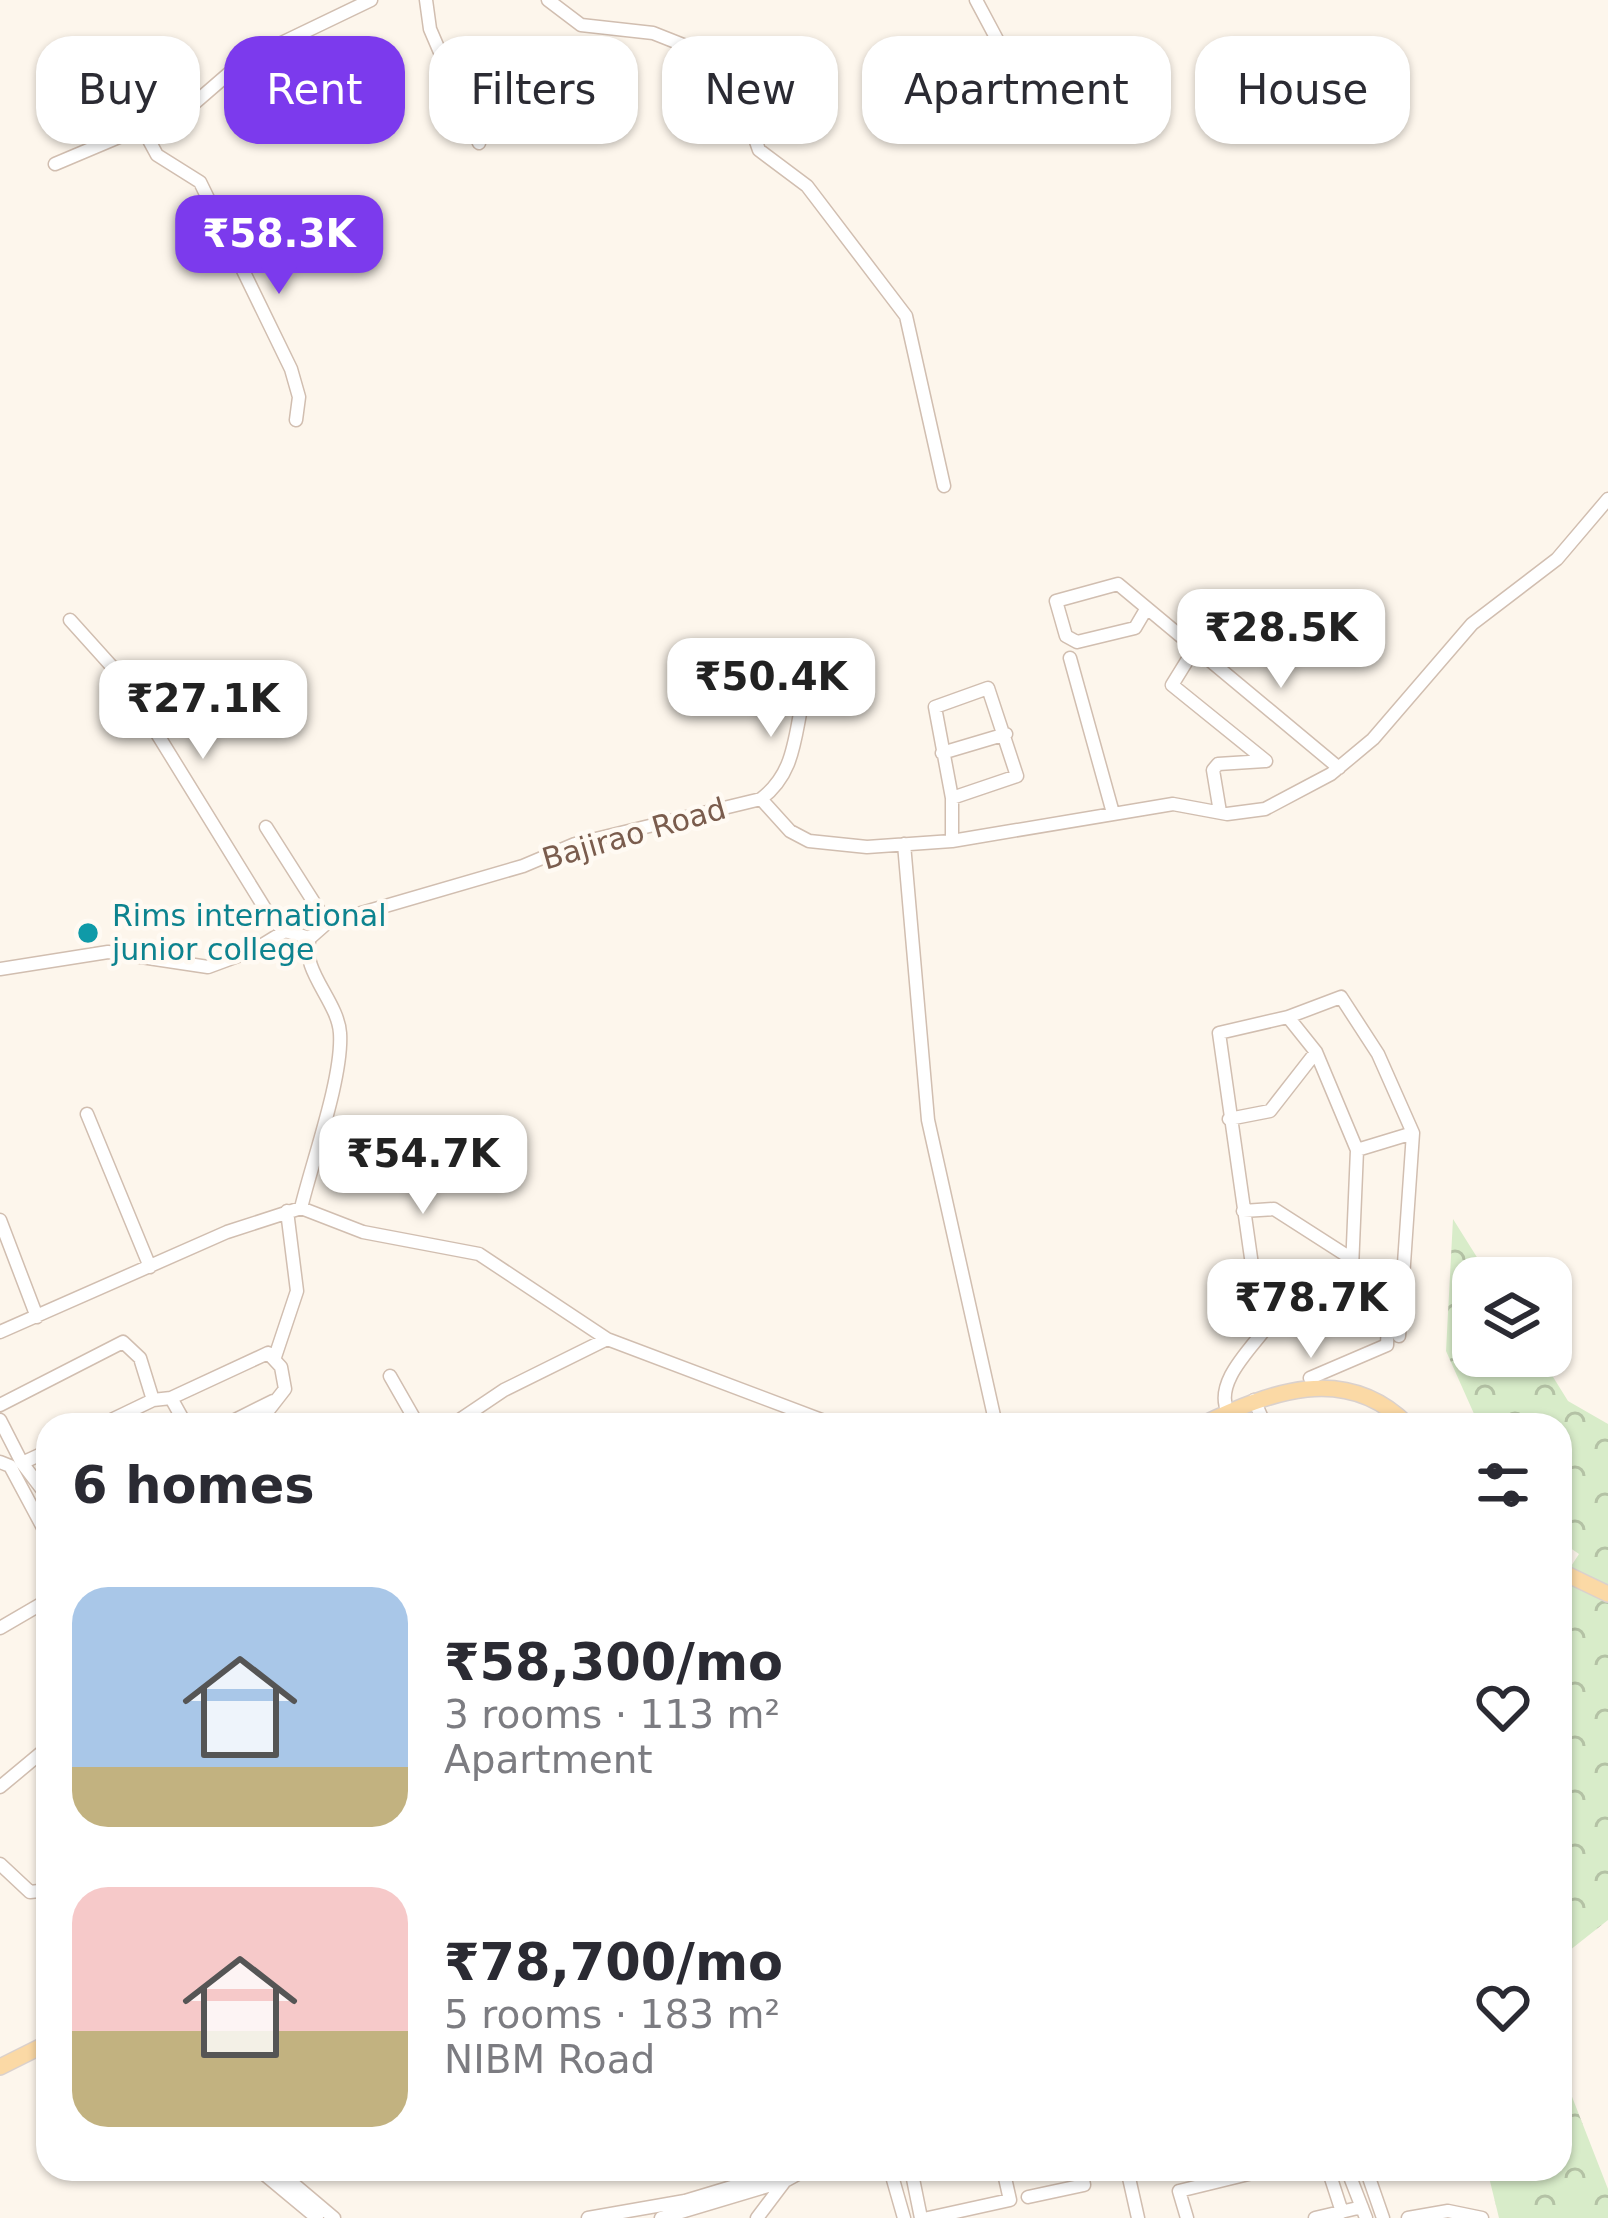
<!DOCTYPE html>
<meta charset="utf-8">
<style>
body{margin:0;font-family:"DejaVu Sans",sans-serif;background:#f2f2f3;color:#2b2b33;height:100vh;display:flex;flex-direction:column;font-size:45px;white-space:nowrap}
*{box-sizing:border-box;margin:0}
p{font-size:39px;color:#7c7c81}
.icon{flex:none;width:66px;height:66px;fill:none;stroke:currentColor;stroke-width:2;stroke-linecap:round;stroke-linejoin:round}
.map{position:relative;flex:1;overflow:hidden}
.panel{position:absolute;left:36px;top:1413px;width:1536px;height:768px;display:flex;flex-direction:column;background:#fff;border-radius:36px;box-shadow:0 3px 9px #0004}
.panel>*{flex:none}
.hud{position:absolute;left:36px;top:36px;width:1536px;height:108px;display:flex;gap:24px}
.fabs{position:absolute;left:1452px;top:1257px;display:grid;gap:24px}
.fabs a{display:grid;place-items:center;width:120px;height:120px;border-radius:24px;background:#fff;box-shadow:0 3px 9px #0004;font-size:60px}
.price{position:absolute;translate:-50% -102px;padding:0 27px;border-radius:24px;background:#fff;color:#222;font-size:39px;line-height:78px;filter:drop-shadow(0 3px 6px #0008)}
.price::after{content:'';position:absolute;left:50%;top:72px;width:36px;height:27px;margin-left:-18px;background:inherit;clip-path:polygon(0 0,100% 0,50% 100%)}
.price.current{background:#7c3aed;color:#fff}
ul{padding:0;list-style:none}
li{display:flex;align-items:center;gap:36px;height:300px;padding:0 36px}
li span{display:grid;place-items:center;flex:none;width:336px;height:240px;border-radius:36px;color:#555}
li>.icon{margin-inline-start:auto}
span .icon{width:144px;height:144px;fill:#fffc;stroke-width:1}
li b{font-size:51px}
h2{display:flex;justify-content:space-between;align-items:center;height:144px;padding:0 36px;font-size:51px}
.tag{padding:0 42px;border-radius:36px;background:#fff;box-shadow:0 3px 9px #0004;font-size:42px;line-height:108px}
.tag.current{background:#7c3aed;color:#fff}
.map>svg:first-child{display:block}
</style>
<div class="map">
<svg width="1608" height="2218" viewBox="0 0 1608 2218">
<defs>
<pattern id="forest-crowns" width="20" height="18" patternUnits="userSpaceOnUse" patternTransform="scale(3)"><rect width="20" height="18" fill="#d8ecc9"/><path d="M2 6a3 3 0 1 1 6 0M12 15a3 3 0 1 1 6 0" fill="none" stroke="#b4c2a5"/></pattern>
</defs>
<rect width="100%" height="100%" fill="#fdf6ec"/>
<path fill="url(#forest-crowns)" d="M1453 1219 1490 1278H1473V1356H1540L1568 1401 1608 1424V1920L1560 1958V1583L1579 1554 1560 1541V1425H1479L1446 1351Z
M1560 2066 1608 2189V2218H1499L1487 2169H1560Z"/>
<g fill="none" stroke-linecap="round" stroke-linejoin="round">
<g stroke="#d1beb0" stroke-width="15">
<path id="minor" d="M426 0 430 29 479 143
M548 0 581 25 653 33 701 52 734 79 759 150 807 186 906 316 944 486
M976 0 1017 77
M148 125 144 131 157 155 200 182 291 369 299 397 296 420
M55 164 190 107 242 62 371 0
M1145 611 1135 628 1077 642 1066 636 1056 601 1118 584 1339 768
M70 620 124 680 272 920 285 931 310 938
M1193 651 1172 685 1266 761
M1070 658 1113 813
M942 753 1006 734
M952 798 935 707 988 688 1017 776 952 798V841
M761 799 790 831 809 841 867 847 952 841 1173 804 1227 814 1265 809 1331 774 1373 739 1472 624 1557 559 1608 499
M1220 812 1213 770 1218 764 1265 761
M266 827 327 923
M904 844 928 1120 996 1425
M310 938 327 923 523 866 575 844 761 799C795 773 794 738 803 699
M0 969 108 952 208 967 254 950 285 931
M1288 1017 1316 1052 1357 1150 1351 1292
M87 1114 150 1267
M1229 1119 1270 1111 1316 1052
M1357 1150 1413 1133
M301 1208C312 1162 343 1077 340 1033 338 1001 299 969 310 938
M1243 1211 1274 1209 1352 1259
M0 1220 37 1317
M1269 1324 1351 1292 1400 1310
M0 1332 227 1232 301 1208 363 1232 479 1254 607 1339 835 1425
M275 1357 297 1291 287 1211
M390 1376 418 1425
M1310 1378 1387 1345 1388 1321 1378 1303
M171 1398 186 1425
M153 1400 171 1398 268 1353 281 1367 285 1389 257 1425
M1254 1400 1265 1425
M0 1405 123 1342 140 1358 153 1400 101 1425
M1228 1412C1213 1382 1253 1347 1269 1324L1252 1265 1219 1033 1288 1017 1341 997 1378 1054 1413 1133 1399 1336
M0 1420 22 1463 48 1497
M225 1425 273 1401
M452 1425 504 1390 607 1339
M0 1462 10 1466 48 1537
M22 1463 48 1451
M0 1628 48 1600
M0 1787 48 1747
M0 1864 30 1892 48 1890
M258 2169 317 2218
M276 2169 334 2218
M890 2169 904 2218
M911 2169 921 2218
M1127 2169 1138 2218
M1328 2169 1342 2212
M1347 2169 1366 2218
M1366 2169 1383 2218
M1028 2197 1084 2185 1081 2169
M588 2218 685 2201 791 2169
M661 2218 785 2181 807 2169
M757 2218 785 2181
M928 2218 1010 2200 1003 2169
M1187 2218 1179 2191 1269 2169
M1315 2218 1362 2207
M1408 2218 1448 2211 1482 2218"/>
</g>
<g stroke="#dad1cd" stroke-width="18">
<path id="major" d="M1201 1425C1270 1392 1345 1362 1408 1425
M1560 1571 1608 1594
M0 2067 48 2043"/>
</g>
<use href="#minor" stroke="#fff" stroke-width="12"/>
<use href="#major" stroke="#fbd9a5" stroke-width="15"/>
</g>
<circle fill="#0f9aa8" stroke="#fffaf3" stroke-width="4.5" cx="88" cy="933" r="12"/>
<g text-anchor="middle" stroke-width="9" stroke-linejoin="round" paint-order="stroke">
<g font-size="30" fill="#7a5c4d" stroke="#fffaf3">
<text transform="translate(634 834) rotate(-16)" y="10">Bajirao Road</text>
</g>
<g font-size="30" fill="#0d838f" stroke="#fffaf3" text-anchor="start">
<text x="112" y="926">Rims international<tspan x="112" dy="34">junior college</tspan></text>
</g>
</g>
</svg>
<div class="fabs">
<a><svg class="icon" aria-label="layers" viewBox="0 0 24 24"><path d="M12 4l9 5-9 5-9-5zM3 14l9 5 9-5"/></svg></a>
</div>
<b class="price current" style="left:279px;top:297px">₹58.3K</b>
<b class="price" style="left:1281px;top:691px">₹28.5K</b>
<b class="price" style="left:771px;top:740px">₹50.4K</b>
<b class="price" style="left:203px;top:762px">₹27.1K</b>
<b class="price" style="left:423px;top:1217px">₹54.7K</b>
<b class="price" style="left:1311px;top:1361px">₹78.7K</b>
<div class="hud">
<a class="tag">Buy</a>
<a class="tag current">Rent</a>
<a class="tag">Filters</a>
<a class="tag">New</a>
<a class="tag">Apartment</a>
<a class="tag">House</a>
</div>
<section class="panel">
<h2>6 homes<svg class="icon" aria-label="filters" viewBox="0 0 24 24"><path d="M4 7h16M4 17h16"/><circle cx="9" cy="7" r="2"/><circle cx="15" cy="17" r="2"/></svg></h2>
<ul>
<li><span style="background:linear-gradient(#a9c7e8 75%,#c2b280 0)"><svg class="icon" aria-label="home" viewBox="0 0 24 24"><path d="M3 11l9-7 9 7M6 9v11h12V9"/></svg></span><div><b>₹58,300/mo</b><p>3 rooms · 113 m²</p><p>Apartment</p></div><svg class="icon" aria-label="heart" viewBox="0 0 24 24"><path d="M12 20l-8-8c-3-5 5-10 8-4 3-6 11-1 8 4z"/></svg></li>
<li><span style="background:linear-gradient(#f6c9c9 60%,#c2b280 0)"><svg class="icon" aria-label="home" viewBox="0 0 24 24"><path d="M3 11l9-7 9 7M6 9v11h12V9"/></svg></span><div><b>₹78,700/mo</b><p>5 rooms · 183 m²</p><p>NIBM Road</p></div><svg class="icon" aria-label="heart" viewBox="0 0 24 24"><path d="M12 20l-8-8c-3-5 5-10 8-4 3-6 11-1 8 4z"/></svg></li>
</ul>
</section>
</div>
